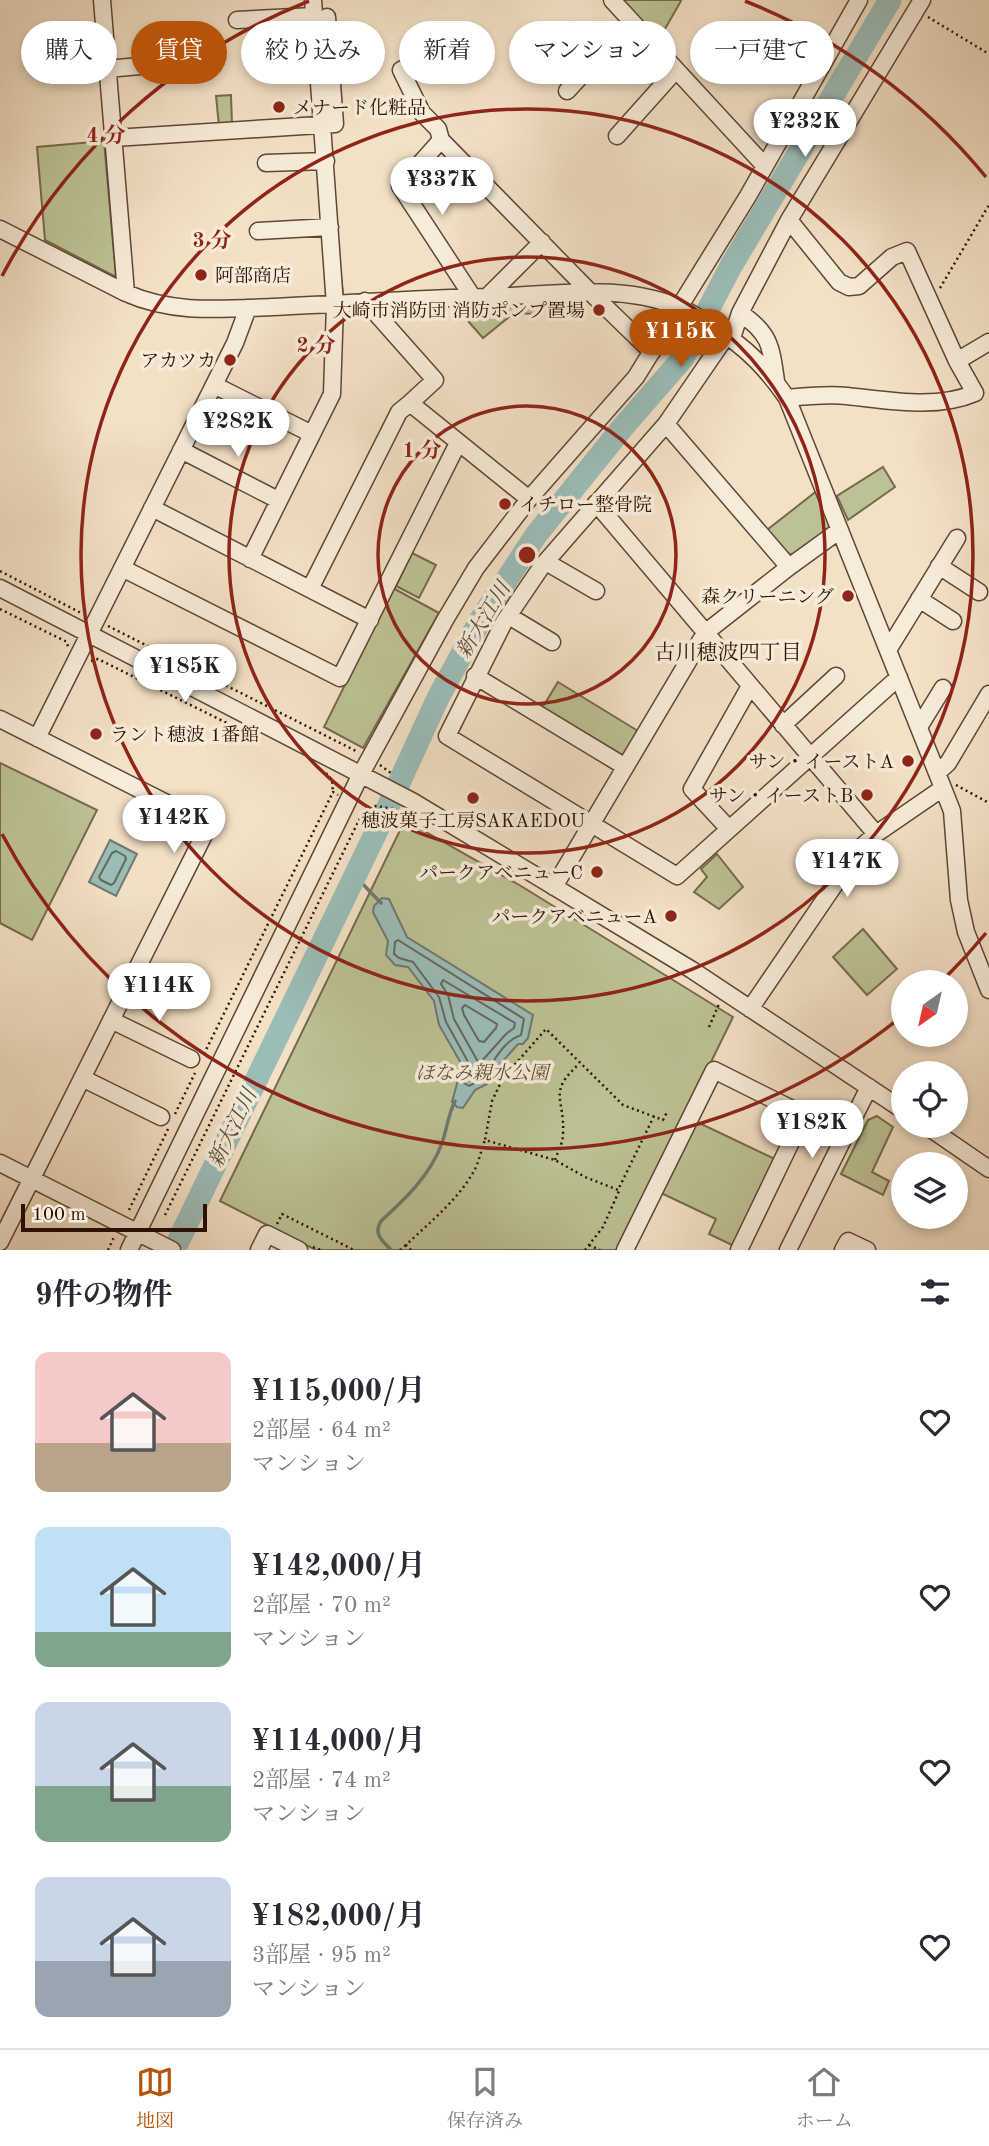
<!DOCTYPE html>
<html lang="ja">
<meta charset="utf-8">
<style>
body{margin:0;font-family:"Old Standard TT","Noto Serif JP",serif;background:#f2f2f3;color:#2b2b33;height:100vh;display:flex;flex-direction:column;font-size:26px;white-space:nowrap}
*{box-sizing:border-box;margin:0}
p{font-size:23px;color:#7c7c81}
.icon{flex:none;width:38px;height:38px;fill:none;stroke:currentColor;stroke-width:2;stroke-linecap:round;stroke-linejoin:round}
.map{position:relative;height:1250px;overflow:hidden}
.drawer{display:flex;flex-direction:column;background:#fff;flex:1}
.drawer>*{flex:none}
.guide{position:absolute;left:21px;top:21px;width:948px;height:63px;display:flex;gap:14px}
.needle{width:46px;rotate:214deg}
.buttons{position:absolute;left:891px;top:970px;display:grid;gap:14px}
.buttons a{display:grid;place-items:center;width:77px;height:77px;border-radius:50%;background:#fff;box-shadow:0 4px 10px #0003;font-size:35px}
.scale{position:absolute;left:21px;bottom:18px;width:186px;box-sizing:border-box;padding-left:7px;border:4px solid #2e1305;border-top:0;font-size:19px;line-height:24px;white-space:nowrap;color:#2e1305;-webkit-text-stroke:5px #f7ecda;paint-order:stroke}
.price{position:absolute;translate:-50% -60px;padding:0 16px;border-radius:24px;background:#fff;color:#222;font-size:23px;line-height:46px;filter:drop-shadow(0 2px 4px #0008)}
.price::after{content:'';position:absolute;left:50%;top:42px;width:21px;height:16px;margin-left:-10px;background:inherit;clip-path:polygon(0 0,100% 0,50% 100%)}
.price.active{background:#b45309;color:#fff}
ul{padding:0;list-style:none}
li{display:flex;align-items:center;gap:21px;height:175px;padding:0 35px}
li span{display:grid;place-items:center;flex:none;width:196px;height:140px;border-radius:14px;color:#555}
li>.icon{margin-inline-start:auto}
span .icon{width:84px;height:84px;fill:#fffc;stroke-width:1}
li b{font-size:30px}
h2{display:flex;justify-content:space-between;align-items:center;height:84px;padding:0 35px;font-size:30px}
.pill{padding:0 24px;border-radius:32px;background:#fff;box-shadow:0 4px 10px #0003;font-size:24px;line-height:63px}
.pill.active{background:#b45309;color:#fff}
.dock{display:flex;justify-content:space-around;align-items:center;height:98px;border-top:2px solid #e1e1e2;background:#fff;font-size:19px;color:#7c7c81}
.dock a{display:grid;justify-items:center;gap:4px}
.dock .active{color:#b45309}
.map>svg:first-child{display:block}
</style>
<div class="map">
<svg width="989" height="1250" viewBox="0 0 989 1250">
<rect width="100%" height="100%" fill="#f3e1c6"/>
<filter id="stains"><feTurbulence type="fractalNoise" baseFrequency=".00286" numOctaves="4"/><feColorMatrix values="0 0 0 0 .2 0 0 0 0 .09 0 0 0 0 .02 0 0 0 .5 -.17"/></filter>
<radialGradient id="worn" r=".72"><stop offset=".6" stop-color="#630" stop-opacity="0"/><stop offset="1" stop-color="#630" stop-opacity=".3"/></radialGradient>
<path fill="#bdc294" stroke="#766a4c" stroke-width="2" d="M621 0H680L681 1 658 41Z
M231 95 232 125 219 126 216 96Z
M104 141 116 277 45 240 37 147Z
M552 300 536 314 514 313 483 338 452 303Z
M883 467 895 487 848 520 837 496Z
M818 490 830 527 828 532 792 555 787 553 767 530Z
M412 553 436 565 419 598 396 586Z
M393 588 439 613 363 748 324 727Z
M558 682 638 731 622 758 541 710Z
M0 763 97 810 32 940 0 923Z
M405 820 521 886 733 1017 619 1250H316L220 1201Z
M717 854 743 887 719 909 694 892 707 877 701 869Z
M863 929 897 969 867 995 833 957Z
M877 1116 893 1127 872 1172 889 1181 883 1195 841 1174 868 1120Z
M695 1121 775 1159 734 1246 709 1234 716 1219 661 1193Z"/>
<path fill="#9bbdb8" stroke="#6f7970" stroke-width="2" d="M110 840 137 854 116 896 89 882Z
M382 898 389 899 407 937 533 1015 528 1038 523 1044H518L496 1069 487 1084 475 1090 463 1108 457 1107 452 1102 462 1065 439 1025 434 1001 408 967 395 965 386 955 388 941 373 912 374 906Z"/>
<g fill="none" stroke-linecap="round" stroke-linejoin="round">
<path stroke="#64685e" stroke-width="2" d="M116 851 125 856 126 859 114 883 111 885 101 880 99 877 112 853Z
M398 940 524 1019 521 1035C503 1041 494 1062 483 1076 480 1081 474 1083 469 1086L464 1083 469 1066 467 1060 446 1022 439 997 413 962 399 958 394 954 395 942Z
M443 980 515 1023 514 1028 506 1034 481 1062 477 1060 454 1019 448 995 441 984Z
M465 1005 497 1024 496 1028 484 1042 479 1041 464 1015 462 1008Z"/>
<path stroke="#6f7970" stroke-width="3.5" d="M341 281 342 292
M355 876 381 903
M391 1250C382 1240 373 1234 381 1221 405 1199 430 1176 442 1143 447 1129 448 1115 455 1101"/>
<path stroke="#9bbdb8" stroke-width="23" d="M174 1250 381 822 438 698 481 619 536 535 623 427 683 358 731 266 890 0"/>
<g stroke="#5f4635" stroke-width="19">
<path id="minor" d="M102 0 126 293
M612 0 764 165
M237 20 314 16
M417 62 401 70 422 113 438 129 441 140 590 292 652 352
M107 69 205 60
M567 91 631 22
M617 136 676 70
M114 138 335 124 327 17
M441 140 400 186 472 296
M266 163 326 161
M789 220 839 282 849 287 859 286 892 257 907 251 957 361
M0 229 126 293C173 314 221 309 272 307 345 304 417 298 490 297 554 295 628 281 689 312 698 317 707 323 716 329 746 347 767 369 787 398L943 788 952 811 959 900 966 932 989 990
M258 231 330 227
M487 297 542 242
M365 301 435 380 410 403
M740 313C770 333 771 346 776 381
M732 338 740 313 789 220 922 0
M214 385 312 434
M787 398C807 396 827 394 847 396 887 400 936 410 975 393L957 361 989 342
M666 424 727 335
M181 450 278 500
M596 503 876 834
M152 508 370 620
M250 559 332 394 335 305 313 0
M546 562 596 591
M939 566 979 592
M789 567 666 424 542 566 504 622 447 736 677 876 899 677
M122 568 340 678 458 443
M0 588 412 801 692 970 903 1110
M310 589 399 412 410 403 529 499
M919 599 953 621
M509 616 552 642
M888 650 957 538
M475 676 624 766
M0 719 200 820 205 827 204 835 0 1242
M783 725 836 676
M919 727 943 688
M37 738 235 343 248 308
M937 773 948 763 989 694
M729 829 692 789 750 686
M554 887 705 633 789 567 840 530
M750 1009 859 849 876 834 943 788
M111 1020 191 1059
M82 1078 161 1117
M925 1125 989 1169
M0 1163 172 1250
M129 1250 361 774 445 620 476 568 529 499 636 377 748 196 859 0
M259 1250 267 1234 299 1250
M625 1250 714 1070 804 1115 739 1250
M788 1250 869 1087
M843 1250 848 1241 867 1250"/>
</g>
<path stroke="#2e1305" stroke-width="2.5" stroke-dasharray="2 3.5" stroke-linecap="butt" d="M928 17 989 54
M940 288 989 205
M0 571 81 613
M0 609 67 642 68 647
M108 626 358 752
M91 661 98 659 251 735
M380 765 391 773
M326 773 332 780 333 792
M956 785 989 803
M709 1027 719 1004
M204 1054 333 792 338 795
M175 1114 195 1073
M654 1116 618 1190 585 1177 555 1160 485 1140 492 1101 503 1078 546 1029 623 1105 663 1120 667 1112
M555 1160C558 1151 563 1143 563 1134 565 1098 547 1093 579 1064
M129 1210 168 1129
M165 1215 363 812 375 806 395 809
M277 1224 282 1214 354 1250
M589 1245 600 1250
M313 1247 321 1250
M108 1250 115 1235
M400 1250 406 1245
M411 1250 406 1245C429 1223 458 1200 474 1171 479 1162 481 1150 485 1140
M585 1250 603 1227 619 1191"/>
<use href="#minor" stroke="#f7ecda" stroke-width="16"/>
</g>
<g fill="none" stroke="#8f2418" stroke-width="3.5">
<circle cx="527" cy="555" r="149"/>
<circle cx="527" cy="555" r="298"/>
<circle cx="527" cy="555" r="446"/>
<path d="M986 933A595 595 0 0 1 944 979M901 1017A595 595 0 0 1 2 834M2 276A595 595 0 0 1 309 1M745 1A595 595 0 0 1 986 177"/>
</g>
<g fill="#8f2418" stroke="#f7ecda" stroke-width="2.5">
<circle cx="279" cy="107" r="7"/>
<circle cx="201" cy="275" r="7"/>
<circle cx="599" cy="310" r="7"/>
<circle cx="230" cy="360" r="7"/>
<circle cx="505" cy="504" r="7"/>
<circle cx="848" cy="596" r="7"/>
<circle cx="96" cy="734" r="7"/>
<circle cx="908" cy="761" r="7"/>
<circle cx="867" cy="795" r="7"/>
<circle cx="473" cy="798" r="7"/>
<circle cx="597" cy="872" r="7"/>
<circle cx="671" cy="916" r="7"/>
</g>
<g text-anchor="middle" stroke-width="7" stroke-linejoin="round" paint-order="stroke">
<g font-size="19" fill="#2e1305" stroke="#f7ecda" text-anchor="end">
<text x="293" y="114" text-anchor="start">メナード化粧品</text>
<text x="215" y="282" text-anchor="start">阿部商店</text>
<text x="585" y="317">大崎市消防団 消防ポンプ置場</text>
<text x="216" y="367">アカツカ</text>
<text x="519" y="511" text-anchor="start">イチロー整骨院</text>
<text x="834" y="603">森クリーニング</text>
<text x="110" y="741" text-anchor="start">ラント穂波 1番館</text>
<text x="894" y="768">サン・イーストA</text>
<text x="853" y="802">サン・イーストB</text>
<text x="473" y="827" text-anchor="middle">穂波菓子工房SAKAEDOU</text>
<text x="583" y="879">パークアベニューC</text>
<text x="657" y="923">パークアベニューA</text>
</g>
<g font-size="19" font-style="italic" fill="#605037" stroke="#f7ecda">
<text x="482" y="1079">ほなみ親水公園</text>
</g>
<g font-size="21" font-style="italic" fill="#544e44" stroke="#f7ecda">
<text transform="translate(483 620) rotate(-59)" y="7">新大江川</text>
<text transform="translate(232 1128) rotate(-64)" y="7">新大江川</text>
</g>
<g font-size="21" fill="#2e1305" stroke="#f7ecda">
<text x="728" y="659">古川穂波四丁目</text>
</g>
</g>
<circle cx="527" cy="555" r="10" fill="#8f2418" stroke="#f7ecda" stroke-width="3.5"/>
<g font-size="21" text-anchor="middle" font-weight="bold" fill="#8f2418" stroke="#f7ecda" stroke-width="7" stroke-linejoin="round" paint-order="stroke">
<text x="106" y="142">4 分</text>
<text x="212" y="247">3 分</text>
<text x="316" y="352">2 分</text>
<text x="422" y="457">1 分</text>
</g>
<rect width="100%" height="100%" filter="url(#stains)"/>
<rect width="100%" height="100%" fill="url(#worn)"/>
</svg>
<div class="buttons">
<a><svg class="needle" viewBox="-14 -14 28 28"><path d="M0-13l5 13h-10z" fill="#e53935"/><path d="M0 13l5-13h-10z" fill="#7c7c81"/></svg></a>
<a><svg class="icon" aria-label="locate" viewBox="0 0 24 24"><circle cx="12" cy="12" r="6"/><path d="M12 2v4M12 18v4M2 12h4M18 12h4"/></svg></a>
<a><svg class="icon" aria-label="layers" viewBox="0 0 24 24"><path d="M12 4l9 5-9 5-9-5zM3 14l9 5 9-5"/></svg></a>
</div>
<div class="scale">100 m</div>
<b class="price" style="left:805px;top:159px">¥232K</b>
<b class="price" style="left:442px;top:217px">¥337K</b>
<b class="price active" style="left:681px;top:369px">¥115K</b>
<b class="price" style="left:238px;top:459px">¥282K</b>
<b class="price" style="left:185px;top:704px">¥185K</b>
<b class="price" style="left:174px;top:855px">¥142K</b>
<b class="price" style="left:847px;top:899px">¥147K</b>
<b class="price" style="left:159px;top:1023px">¥114K</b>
<b class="price" style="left:812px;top:1160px">¥182K</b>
<div class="guide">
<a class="pill">購入</a>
<a class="pill active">賃貸</a>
<a class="pill">絞り込み</a>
<a class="pill">新着</a>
<a class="pill">マンション</a>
<a class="pill">一戸建て</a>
</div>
</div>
<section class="drawer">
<h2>9件の物件<svg class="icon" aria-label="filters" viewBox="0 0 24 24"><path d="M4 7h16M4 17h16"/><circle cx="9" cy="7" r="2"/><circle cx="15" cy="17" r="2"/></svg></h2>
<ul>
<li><span style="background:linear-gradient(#f6c9c9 65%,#b9a48a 0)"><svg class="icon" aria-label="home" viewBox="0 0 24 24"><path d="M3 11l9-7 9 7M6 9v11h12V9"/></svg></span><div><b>¥115,000/月</b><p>2部屋 · 64 m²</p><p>マンション</p></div><svg class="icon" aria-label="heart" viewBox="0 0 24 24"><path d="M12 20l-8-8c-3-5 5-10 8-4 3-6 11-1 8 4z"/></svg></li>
<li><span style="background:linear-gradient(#bfe0f5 75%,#7fa58c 0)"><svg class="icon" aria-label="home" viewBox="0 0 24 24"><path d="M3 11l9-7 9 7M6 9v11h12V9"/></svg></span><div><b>¥142,000/月</b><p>2部屋 · 70 m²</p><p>マンション</p></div><svg class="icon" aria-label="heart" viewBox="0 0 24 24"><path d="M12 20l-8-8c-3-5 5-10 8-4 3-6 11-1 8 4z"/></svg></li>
<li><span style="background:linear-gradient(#c9d6e8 60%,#7fa58c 0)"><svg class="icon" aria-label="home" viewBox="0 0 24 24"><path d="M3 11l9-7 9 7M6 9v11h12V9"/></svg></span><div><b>¥114,000/月</b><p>2部屋 · 74 m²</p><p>マンション</p></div><svg class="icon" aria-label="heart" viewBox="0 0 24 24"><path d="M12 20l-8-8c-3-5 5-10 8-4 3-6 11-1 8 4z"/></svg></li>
<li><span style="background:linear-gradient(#c9d6e8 60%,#9aa5b1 0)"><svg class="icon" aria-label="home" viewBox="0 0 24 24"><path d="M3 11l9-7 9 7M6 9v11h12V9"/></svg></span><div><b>¥182,000/月</b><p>3部屋 · 95 m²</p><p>マンション</p></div><svg class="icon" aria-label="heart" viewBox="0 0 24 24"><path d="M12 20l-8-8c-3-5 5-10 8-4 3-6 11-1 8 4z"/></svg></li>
</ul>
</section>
<nav class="dock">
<a class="active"><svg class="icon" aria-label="map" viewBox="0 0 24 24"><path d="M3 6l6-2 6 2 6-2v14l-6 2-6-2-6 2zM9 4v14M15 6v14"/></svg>地図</a>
<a><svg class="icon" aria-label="saved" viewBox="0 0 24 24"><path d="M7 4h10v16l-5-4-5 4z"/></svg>保存済み</a>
<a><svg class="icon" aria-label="home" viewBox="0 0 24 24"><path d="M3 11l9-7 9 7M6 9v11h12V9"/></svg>ホーム</a>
</nav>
